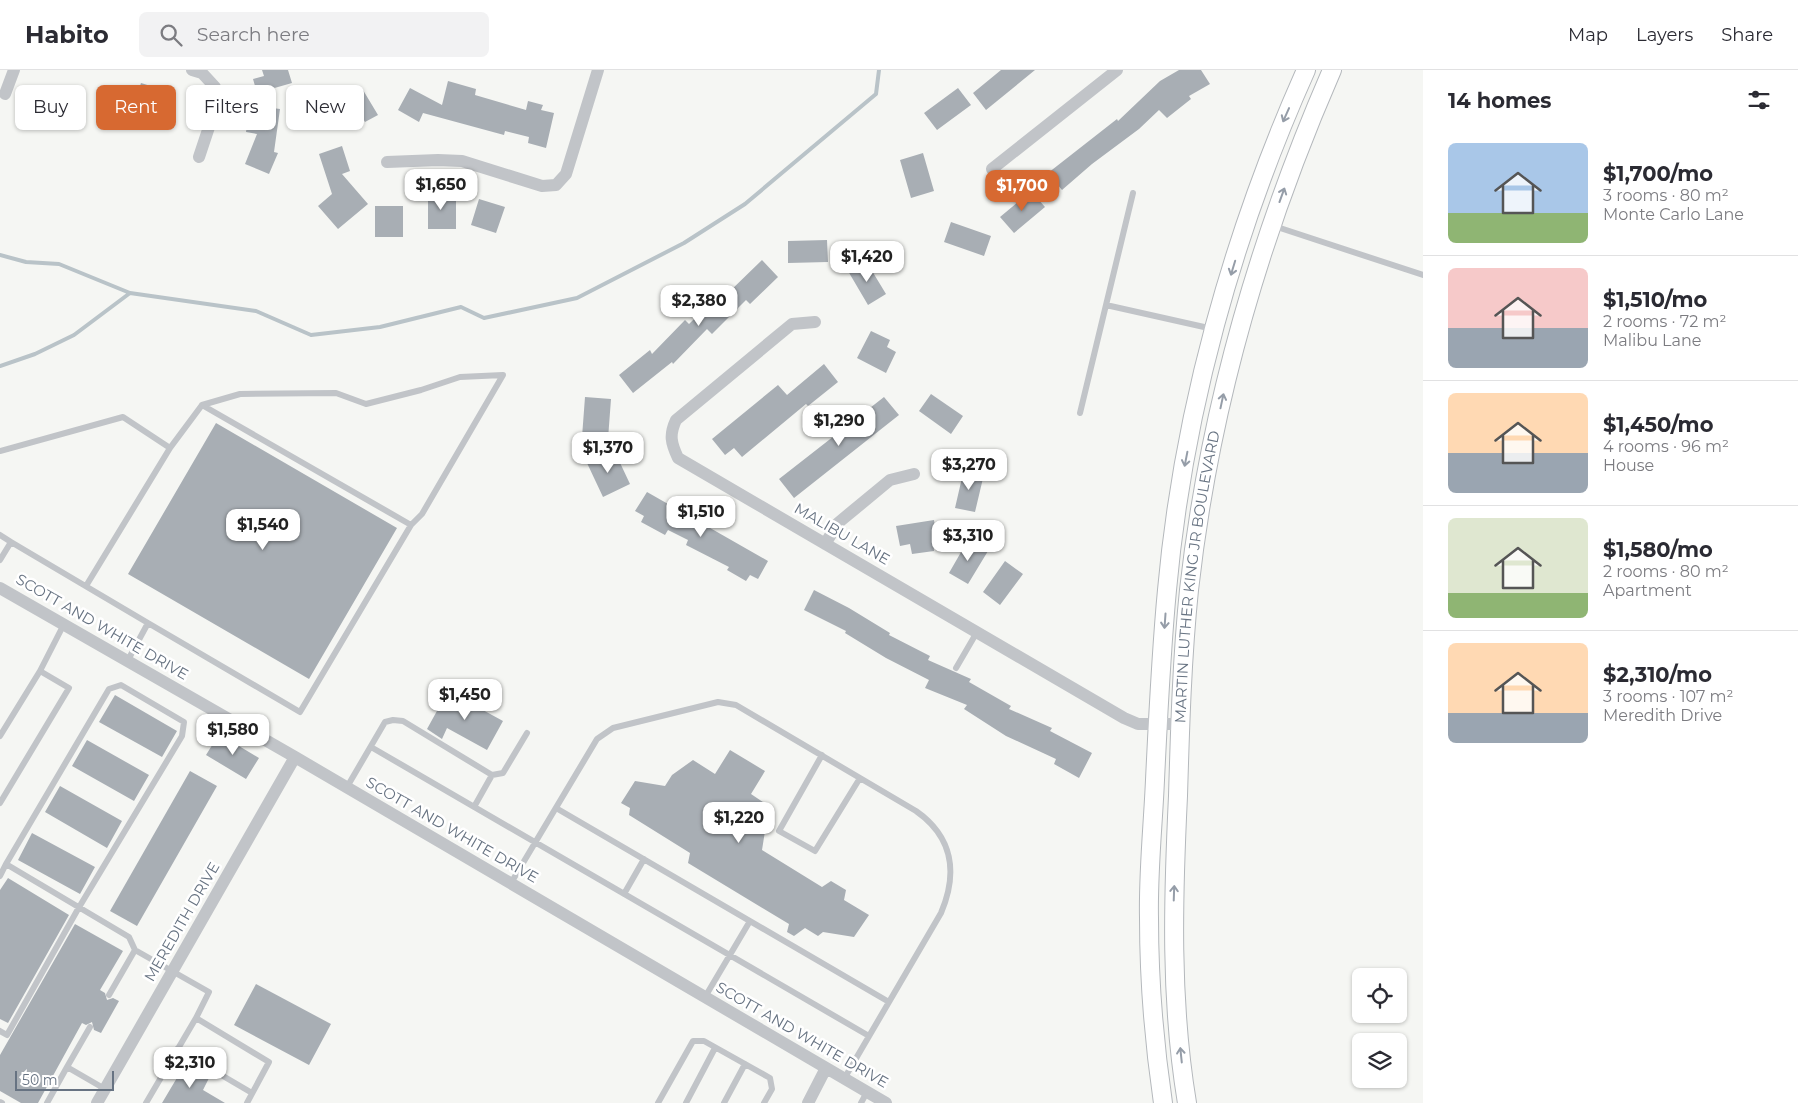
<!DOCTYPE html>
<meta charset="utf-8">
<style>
body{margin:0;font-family:Montserrat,sans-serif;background:#f2f2f3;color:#2b2b33;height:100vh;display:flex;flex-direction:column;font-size:19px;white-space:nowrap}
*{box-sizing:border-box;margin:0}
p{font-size:16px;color:#7c7c81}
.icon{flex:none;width:28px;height:28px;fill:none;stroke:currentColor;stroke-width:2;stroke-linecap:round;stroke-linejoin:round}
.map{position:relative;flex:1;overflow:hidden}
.drawer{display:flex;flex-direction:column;background:#fff;width:375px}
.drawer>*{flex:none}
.guide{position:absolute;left:15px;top:15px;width:475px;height:45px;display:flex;gap:10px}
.tools{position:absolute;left:1352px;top:898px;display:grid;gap:10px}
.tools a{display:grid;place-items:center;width:55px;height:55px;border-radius:8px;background:#fff;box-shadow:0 1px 4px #0004;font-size:25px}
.scale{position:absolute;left:15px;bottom:12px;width:99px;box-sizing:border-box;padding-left:5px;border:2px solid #677382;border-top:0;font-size:14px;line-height:18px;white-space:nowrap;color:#677382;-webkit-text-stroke:4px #fff;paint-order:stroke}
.price{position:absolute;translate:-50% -42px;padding:0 11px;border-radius:10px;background:#fff;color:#222;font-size:16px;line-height:32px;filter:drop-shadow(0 1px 2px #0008)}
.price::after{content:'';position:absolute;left:50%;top:30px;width:15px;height:11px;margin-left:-8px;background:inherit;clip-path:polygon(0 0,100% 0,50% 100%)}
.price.active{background:#d76931;color:#fff}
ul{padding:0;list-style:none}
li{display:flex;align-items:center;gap:15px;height:125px;padding:0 25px}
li+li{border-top:1px solid #e1e1e2}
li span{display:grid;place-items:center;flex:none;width:140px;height:100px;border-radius:8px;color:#555}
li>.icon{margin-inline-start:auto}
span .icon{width:60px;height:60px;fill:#fffc;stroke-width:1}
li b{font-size:21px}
h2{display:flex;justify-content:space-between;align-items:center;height:60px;padding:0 25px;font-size:21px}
.chip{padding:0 18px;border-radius:8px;background:#fff;box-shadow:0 1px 4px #0004;font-size:18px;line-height:45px}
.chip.active{background:#d76931;color:#fff}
header{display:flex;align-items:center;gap:30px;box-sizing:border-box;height:70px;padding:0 25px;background:#fff;border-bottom:1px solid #e1e1e2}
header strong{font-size:24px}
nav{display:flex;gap:28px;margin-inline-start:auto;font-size:18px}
.search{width:350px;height:45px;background:#f2f2f3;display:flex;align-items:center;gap:12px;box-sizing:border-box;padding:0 18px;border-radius:8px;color:#7c7c81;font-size:19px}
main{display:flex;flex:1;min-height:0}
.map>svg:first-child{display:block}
</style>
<header>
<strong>Habito</strong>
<div class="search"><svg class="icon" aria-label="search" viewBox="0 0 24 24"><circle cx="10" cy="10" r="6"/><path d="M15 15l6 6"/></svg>Search here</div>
<nav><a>Map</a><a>Layers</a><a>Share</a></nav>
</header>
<main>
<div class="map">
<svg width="1423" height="1033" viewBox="0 0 1423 1033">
<rect width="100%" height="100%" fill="#f5f6f3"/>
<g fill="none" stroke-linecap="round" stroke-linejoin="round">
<path stroke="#b9c3c8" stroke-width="4" d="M0 185 26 192 59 194 130 223
M0 296 35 284 74 265 130 223 256 241 311 265 380 257 461 237 484 248 577 228 684 173 745 134 876 24 879 0"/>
</g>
<path fill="#a8aeb4" d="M262 0H288L292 13 257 23 253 9 264 6Z
M1001 0H1035L986 40 973 23Z
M1179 0H1201L1210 14 1189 26 1191 29 1167 48 1159 40 1139 59 1092 94 1062 120 1048 103 1117 49 1118 51 1160 11Z
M448 11 476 19 475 25 526 40 528 31 543 35 541 40 554 43 546 78 528 73 529 67 505 61 504 65 423 43 419 52 398 40 410 18 442 35Z
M141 13 173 23 169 35 175 37 170 52 132 40Z
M958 18 971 35 937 60 924 43Z
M363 20 378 45 365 52 362 47 350 54 338 34Z
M250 35 280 39 274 82 278 83 269 104 245 94 257 64 246 62Z
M342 76 350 101 342 104 368 134 338 159 318 136 332 124 319 84Z
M923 83 934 121 911 128 900 90Z
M428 121H446V127H456V159H428Z
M1031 121 1045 137 1014 163 1000 147Z
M479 129 505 137 496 163 471 155Z
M375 136H403V167H375Z
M951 152 991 166 984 186 944 172Z
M827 170 828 192 788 193V171Z
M762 190 778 207 750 234 746 230 712 264 707 259 673 294 672 292 633 323 619 305 650 280 652 284 685 250 689 254 724 220 727 224Z
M866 191 886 224 868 235 848 201Z
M871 261 890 270 887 277 896 282 886 303 857 288Z
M824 294 838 312 808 336 806 334 742 387 734 378 725 385 712 369 778 315 787 325Z
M931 324 963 346 951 364 919 341Z
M585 327 611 329 608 369 582 367Z
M884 327 899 345 794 428 779 409Z
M216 353 397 458 309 609 128 504Z
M614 380 630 414 603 427 587 393Z
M964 399 984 404 975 442 955 438Z
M647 422 768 491 758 509 750 505 746 511 727 500 729 497 686 475 688 470 668 460 665 465 641 452 644 446 635 441Z
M934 450 937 469 933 470 934 481 912 484 910 474 900 476 896 456Z
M968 470 988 481 968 514 949 503Z
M1005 491 1023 504 1000 535 983 522Z
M814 520 849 538 890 563 889 565 930 586 928 590 971 609 969 612 1011 636 1009 639 1052 658 1050 661 1092 683 1079 708 1054 694 1056 689 1006 666 964 639 967 635 925 618 929 610 886 588 845 563 846 561 804 540Z
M448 621 503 651 487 680 447 658 442 669 427 659Z
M115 625 177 661 162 687 99 652Z
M219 664 259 688 246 709 206 685Z
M87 670 149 705 134 731 72 696Z
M730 680 765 701 751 724 769 736 762 780 822 817 831 811 846 820 844 830 869 845 854 867 823 862 818 866 805 858 794 866 787 862 789 854 688 793 690 783 629 745 630 738 621 733 635 711 665 716 672 705 693 690 715 704Z
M190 701 217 716 137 856 110 841Z
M60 716 122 751 107 778 45 742Z
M32 763 95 797 80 824 18 790Z
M8 808 69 845 8 953 0 949V820Z
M75 854 123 881 100 920 105 923 107 930 113 928 119 931 101 963 94 960 92 952 86 955 82 953 38 1033H21L0 1021V985Z
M256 914 331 954 309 995 234 955Z
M184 996 209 1008 203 1020 225 1033H162Z"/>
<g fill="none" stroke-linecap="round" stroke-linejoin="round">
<g stroke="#b4b8bc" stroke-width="20">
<g id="secondary">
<path d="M1163 1033C1154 972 1149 910 1149 848 1148 802 1153 756 1155 710 1158 647 1161 583 1167 520 1183 342 1233 163 1306 0"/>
<path id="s1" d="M1187 1033C1170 931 1173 829 1178 726 1180 658 1182 588 1189 520 1209 340 1260 165 1332 0"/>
</g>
</g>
<path stroke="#c1c4c8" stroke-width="6" d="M1274 156 1423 205
M1106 235 1133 123
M202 335 240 324 336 323 366 334 421 320 460 307 503 305 422 444 411 455
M1080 343 1106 235 1213 259
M0 381 123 347 170 378 86 516
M0 465 11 472
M0 490 11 472 148 553 128 590
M148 553 300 642 411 455 202 335 170 378
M956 598 977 562
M0 666 40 601 64 554
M371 677 869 966
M822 685 779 761 815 781 860 708
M347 717 385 652 393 650 403 651 492 705
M0 733 69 618 40 601
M474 737 492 705 503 703 527 663
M556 738 889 932
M0 806 6 794 129 867 135 880 209 922 196 948 269 992 247 1033
M511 813 597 669 613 658 718 632 736 635 916 741C953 767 958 803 941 843L844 1009
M624 824 644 789
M109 925 135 880
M705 927 750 851
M90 957 67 997 105 1019
M0 961 7 965 78 839 182 666 184 652 121 615 109 619 6 794
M177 979 252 1023
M0 1032 2 1033
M47 1033 67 997
M146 1033 196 948
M658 1033 693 971H704L770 1008 772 1019 764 1033
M686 1033 715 978
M724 1033 745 994
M861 1033 867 1022"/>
<path stroke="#c1c4c8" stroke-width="12" d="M192 0 202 3 215 17 216 36 199 87
M5 24 14 0
M387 92 438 90 462 91 542 116 556 115 566 104 598 0
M992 99 1117 0
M815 252 792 254 676 350C669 365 671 373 678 388L1124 648 1138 654H1181
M825 474 838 453 890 410 914 404
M0 518 295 687 886 1033
M97 1033 295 687
M808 1033 826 998"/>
<use href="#secondary" stroke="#fff" stroke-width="18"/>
</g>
<defs><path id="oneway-shaft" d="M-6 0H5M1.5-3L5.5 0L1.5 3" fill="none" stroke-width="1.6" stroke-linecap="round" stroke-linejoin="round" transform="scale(1.25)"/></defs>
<g stroke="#959da8">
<use href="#oneway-shaft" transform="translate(1286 45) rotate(114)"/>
<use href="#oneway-shaft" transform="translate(1282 125) rotate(-70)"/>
<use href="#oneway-shaft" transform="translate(1233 198) rotate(107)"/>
<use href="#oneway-shaft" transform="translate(1222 331) rotate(-78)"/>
<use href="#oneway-shaft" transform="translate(1186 389) rotate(101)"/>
<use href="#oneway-shaft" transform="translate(1165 551) rotate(94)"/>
<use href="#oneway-shaft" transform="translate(1174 823) rotate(-88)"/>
<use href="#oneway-shaft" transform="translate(1181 985) rotate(-96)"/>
</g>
<g text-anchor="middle" stroke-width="5" stroke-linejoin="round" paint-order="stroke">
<g font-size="15" fill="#677382" stroke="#fff">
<text transform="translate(842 464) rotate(30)" y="5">MALIBU LANE</text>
<text dy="5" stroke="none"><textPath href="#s1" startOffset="528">MARTIN LUTHER KING JR BOULEVARD</textPath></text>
<text transform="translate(102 557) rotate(30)" y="5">SCOTT AND WHITE DRIVE</text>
<text transform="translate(452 760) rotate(30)" y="5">SCOTT AND WHITE DRIVE</text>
<text transform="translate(182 852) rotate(-60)" y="5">MEREDITH DRIVE</text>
<text transform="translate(802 965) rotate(30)" y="5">SCOTT AND WHITE DRIVE</text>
</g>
</g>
</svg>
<div class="tools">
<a><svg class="icon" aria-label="locate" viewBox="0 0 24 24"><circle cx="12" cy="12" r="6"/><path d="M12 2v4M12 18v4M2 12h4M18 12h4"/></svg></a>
<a><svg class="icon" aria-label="layers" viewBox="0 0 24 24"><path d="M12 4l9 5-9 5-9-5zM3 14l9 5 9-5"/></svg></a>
</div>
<div class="scale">50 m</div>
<b class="price" style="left:441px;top:141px">$1,650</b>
<b class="price active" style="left:1022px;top:142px">$1,700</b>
<b class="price" style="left:867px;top:213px">$1,420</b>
<b class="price" style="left:699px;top:257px">$2,380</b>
<b class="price" style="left:839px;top:377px">$1,290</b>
<b class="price" style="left:608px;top:404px">$1,370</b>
<b class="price" style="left:969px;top:421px">$3,270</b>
<b class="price" style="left:701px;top:468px">$1,510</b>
<b class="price" style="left:263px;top:481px">$1,540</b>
<b class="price" style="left:968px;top:492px">$3,310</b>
<b class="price" style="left:465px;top:651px">$1,450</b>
<b class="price" style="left:233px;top:686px">$1,580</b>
<b class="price" style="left:739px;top:774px">$1,220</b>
<b class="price" style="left:190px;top:1019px">$2,310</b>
<div class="guide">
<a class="chip">Buy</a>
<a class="chip active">Rent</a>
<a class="chip">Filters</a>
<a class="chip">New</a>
</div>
</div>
<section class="drawer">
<h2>14 homes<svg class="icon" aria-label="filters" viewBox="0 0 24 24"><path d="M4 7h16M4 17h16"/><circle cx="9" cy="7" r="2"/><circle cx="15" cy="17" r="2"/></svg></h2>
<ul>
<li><span style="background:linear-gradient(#a9c7e8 70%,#8fb573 0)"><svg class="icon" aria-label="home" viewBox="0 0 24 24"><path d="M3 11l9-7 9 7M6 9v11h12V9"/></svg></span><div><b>$1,700/mo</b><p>3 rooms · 80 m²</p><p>Monte Carlo Lane</p></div></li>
<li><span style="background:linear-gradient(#f6c9c9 60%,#9aa5b1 0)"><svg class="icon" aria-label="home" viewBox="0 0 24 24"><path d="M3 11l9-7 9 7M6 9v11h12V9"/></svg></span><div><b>$1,510/mo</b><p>2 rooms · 72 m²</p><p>Malibu Lane</p></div></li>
<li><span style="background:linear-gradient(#ffd9b3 60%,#9aa5b1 0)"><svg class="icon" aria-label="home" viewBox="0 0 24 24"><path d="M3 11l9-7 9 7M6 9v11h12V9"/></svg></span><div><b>$1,450/mo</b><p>4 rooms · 96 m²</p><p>House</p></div></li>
<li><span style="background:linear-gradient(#dfe7d0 75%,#8fb573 0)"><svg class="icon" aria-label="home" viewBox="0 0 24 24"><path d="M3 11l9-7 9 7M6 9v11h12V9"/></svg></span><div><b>$1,580/mo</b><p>2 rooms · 80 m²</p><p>Apartment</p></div></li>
<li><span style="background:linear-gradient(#ffd9b3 70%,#9aa5b1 0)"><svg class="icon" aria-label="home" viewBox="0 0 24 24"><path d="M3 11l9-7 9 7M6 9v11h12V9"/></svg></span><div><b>$2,310/mo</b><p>3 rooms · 107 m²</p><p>Meredith Drive</p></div></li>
</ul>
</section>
</main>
